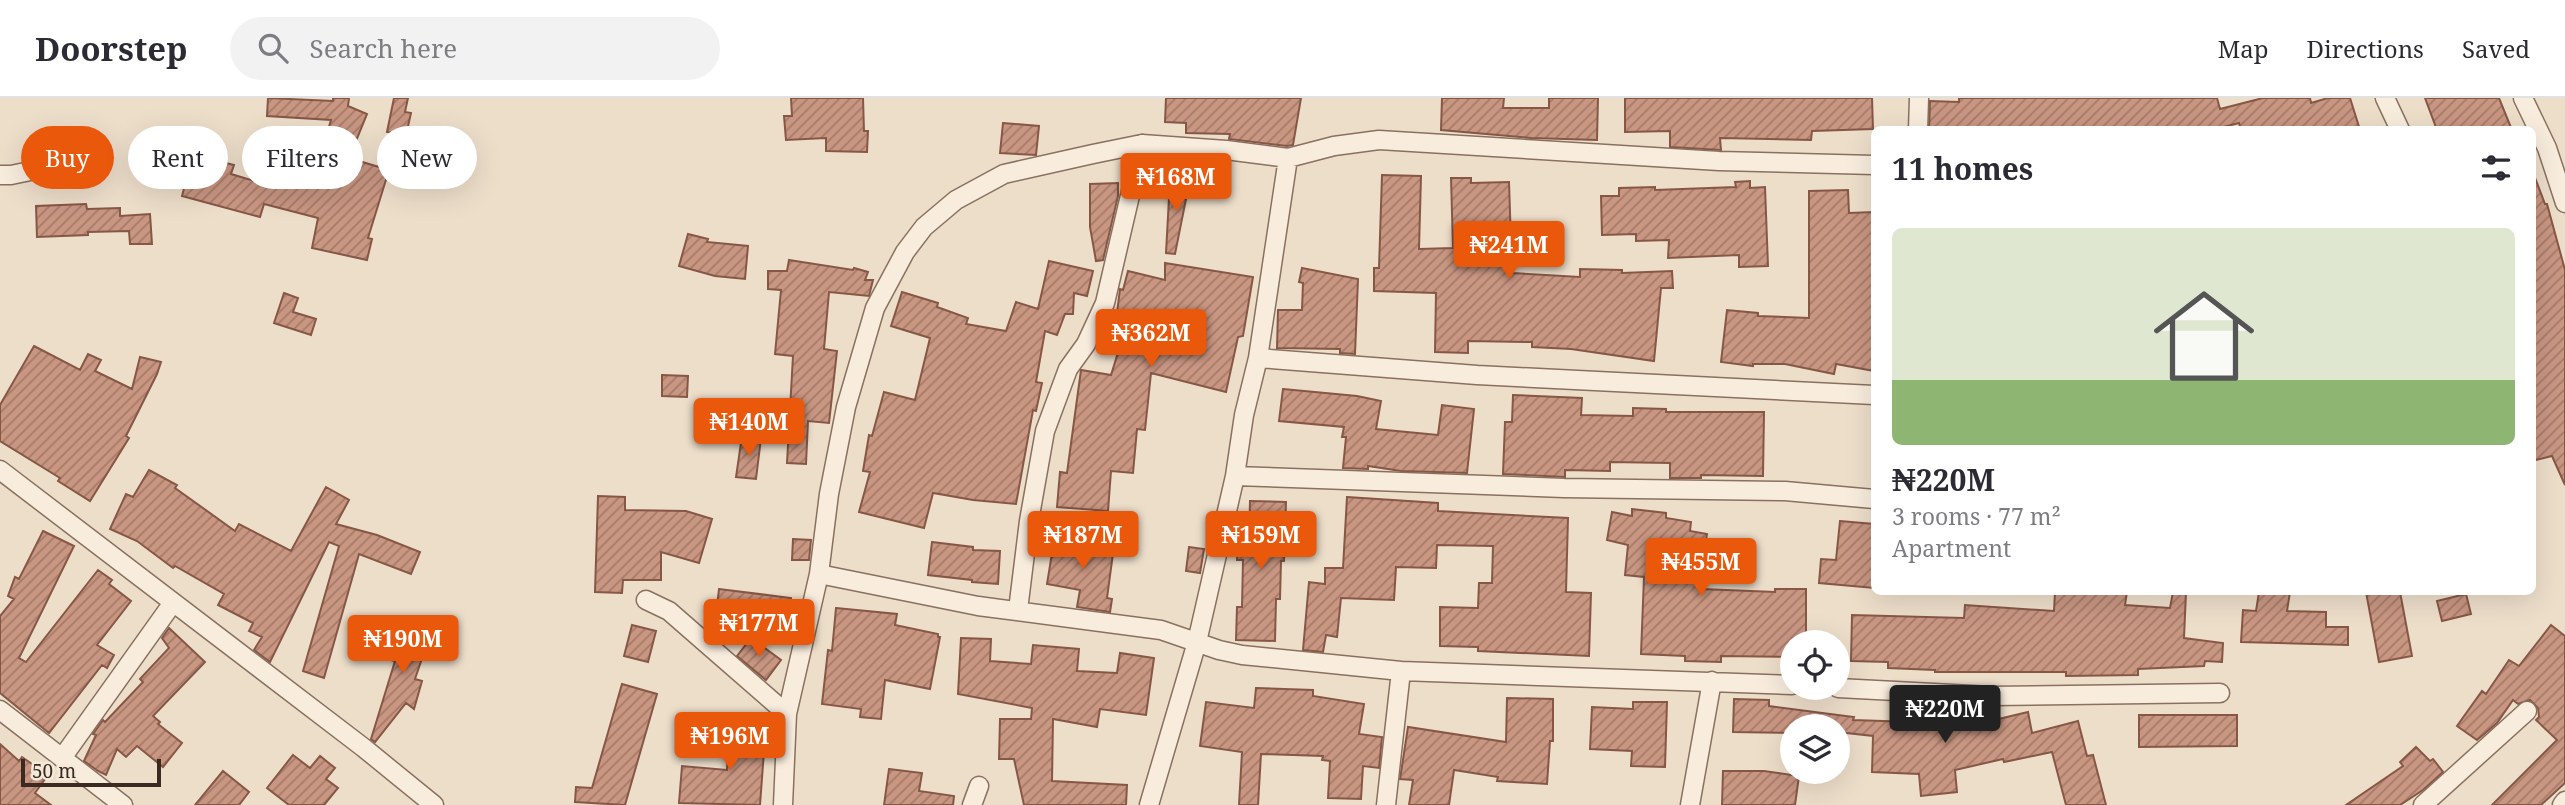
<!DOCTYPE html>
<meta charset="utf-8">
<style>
body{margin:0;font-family:"Noto Serif",serif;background:#f2f2f3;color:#2b2b33;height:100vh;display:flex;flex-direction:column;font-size:26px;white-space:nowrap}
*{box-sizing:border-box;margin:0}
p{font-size:23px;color:#7c7c81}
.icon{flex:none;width:38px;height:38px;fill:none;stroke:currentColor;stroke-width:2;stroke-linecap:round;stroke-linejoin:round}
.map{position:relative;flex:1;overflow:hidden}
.drawer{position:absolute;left:1871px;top:28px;width:665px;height:469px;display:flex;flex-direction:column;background:#fff;border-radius:10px;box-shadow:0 7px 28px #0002}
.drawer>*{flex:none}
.hud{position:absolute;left:21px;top:28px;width:665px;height:63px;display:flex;gap:14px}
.buttons{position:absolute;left:1780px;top:532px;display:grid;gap:14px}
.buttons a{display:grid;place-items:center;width:70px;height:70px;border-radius:50%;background:#fff;box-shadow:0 7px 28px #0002;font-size:35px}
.scale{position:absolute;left:21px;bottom:18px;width:140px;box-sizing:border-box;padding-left:7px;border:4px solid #3a2a22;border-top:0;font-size:19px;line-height:24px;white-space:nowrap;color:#3a2a22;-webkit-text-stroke:5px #f5e9da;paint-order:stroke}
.price{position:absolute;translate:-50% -60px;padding:0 16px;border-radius:7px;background:#ea580c;color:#fff;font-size:23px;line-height:46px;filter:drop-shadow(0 2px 4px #0008)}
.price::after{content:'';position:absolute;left:50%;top:42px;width:21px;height:16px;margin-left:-10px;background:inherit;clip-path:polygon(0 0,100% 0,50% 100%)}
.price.current{background:#222;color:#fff}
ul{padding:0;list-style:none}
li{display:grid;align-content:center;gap:14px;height:371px;padding:0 21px}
li span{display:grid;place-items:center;height:217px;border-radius:10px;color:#555}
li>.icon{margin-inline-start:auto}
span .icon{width:126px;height:126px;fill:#fffc;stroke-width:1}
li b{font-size:30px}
h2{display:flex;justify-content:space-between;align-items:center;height:84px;padding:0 21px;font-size:30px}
.chip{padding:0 24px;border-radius:32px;background:#fff;box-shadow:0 7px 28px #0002;font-size:24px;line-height:63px}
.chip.current{background:#ea580c;color:#fff}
header{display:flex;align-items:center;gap:42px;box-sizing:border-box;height:98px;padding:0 35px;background:#fff;border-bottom:2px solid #e1e1e2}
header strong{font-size:33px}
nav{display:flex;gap:38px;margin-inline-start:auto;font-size:24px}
.search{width:490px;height:63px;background:#f2f2f3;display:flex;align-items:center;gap:18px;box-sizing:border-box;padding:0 24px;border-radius:38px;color:#7c7c81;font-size:26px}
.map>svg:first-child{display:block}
</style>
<header>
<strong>Doorstep</strong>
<div class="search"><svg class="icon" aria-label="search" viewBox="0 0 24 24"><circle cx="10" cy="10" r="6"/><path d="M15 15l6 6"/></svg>Search here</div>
<nav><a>Map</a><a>Directions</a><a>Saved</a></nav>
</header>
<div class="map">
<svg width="2565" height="707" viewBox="0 0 2565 707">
<defs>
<pattern id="building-hatch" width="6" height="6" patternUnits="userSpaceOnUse" patternTransform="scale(1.75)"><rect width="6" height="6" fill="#c99682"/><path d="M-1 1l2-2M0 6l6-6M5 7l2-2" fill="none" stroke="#a47b6a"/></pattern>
</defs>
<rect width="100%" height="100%" fill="#eddeca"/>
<path fill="url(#building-hatch)" stroke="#875746" stroke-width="2" d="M268 0 333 3V0H349L348 8 367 16 349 60 389 72 368 140 372 141 367 162 312 150 318 120 264 106 260 119 182 98 193 57 234 67 231 76 264 86 273 50 319 62 331 22 267 18Z
M394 0H408L405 14 411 15 406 37 387 34Z
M791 0H863L864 33H868L867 54 826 53V40L786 42 784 18H792Z
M1166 0H1301L1293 47 1287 48 1229 41 1230 36 1186 35V25L1165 24Z
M1442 0H1504L1503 10H1549V0H1598L1597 42 1531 40 1441 32Z
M1625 0H1872L1873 31 1812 33 1811 42 1720 40 1721 52 1670 49V33L1625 34Z
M1959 0H2217L2220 11 2263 0H2310L2311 5 2328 0H2350L2360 32H2241L2239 25 2212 32H1929L1930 3 1959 4Z
M2425 0H2499L2512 32H2437Z
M1003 25 1039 28 1036 57 1000 55Z
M1382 77 1421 78 1419 151 1453 150 1451 80H1471V85L1509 84 1512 175 1580 179V171L1622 172V175L1672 173 1673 190H1661L1654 263 1571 251 1532 249V244L1468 243V255L1435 254 1436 195 1374 193V170H1379Z
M2534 77 2545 106H2547L2565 172V387L2552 358 2532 363Z
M1170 82 1189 86 1175 156 1166 155Z
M1750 83V90L1765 89 1768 168 1739 169V157L1668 160 1669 142 1636 143V136L1602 137 1601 98H1619V90L1655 89V92L1736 89 1735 84Z
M1118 85V98L1103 162 1096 163 1090 129V86Z
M1848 92 1849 115 1874 114V273L1836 266 1834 276 1785 266H1753V268L1721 264 1727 212 1758 215V218L1809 220V93Z
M86 106 87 111 120 110V118L150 116 152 146H130L129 133 88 134V137L37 139 36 108Z
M688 136 708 141 707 144 748 148 745 181 715 178 679 168Z
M789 162 853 172 854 170 868 174 865 182H873L869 198 829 194 824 251 837 253 829 325 808 323 806 366 787 365 793 258 775 256 781 192 768 191V173H787Z
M1049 163 1093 173 1087 198 1074 195 1073 216H1065L1057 237 1045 233 1036 284 1042 285 1036 313 1033 312 1016 406 973 402 933 395 924 430 859 414 870 374 863 373 869 337 872 338 884 294 915 302 930 240 891 228 902 194 938 205 937 209 968 220 966 226 1006 233 1016 204 1038 211Z
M1165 165 1253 179 1243 238 1238 239 1226 294 1151 275 1145 332 1137 331 1133 375 1111 373 1108 413 1057 409 1060 374 1067 375 1081 272 1111 277 1125 232 1115 231 1120 191 1123 192 1128 173 1165 182Z
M1302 170 1358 181 1355 256 1340 255V251L1277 250 1278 212H1302L1303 185 1299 184Z
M284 195 298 200 293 214 316 221 311 237 274 225Z
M34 248 80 272 88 256 101 262 95 273 132 291 140 259 161 264 157 276 126 338 129 340 90 403 58 383 60 380 0 343V307Z
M662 277 688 278 687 299 662 298Z
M1283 291 1357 298 1381 303 1376 331 1438 337 1442 307 1474 311 1467 375 1401 373 1368 368V371L1343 370 1346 339H1342L1344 329 1279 323Z
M1513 297 1582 300 1581 317 1633 318V310L1666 311V314H1764L1763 378 1701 377V380H1670V365L1610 364V373L1565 372V379L1503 376 1505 324H1512Z
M742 338 761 340 756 381 736 379Z
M149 372 177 387 175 390 235 433 239 426 291 453 326 389 349 402 336 426 377 437 420 454 411 476 359 456 324 580 303 573 339 448 329 444 270 564 254 552 262 539 249 533 253 525 218 507 224 496 175 468 173 470 137 443 110 431 126 396 133 399Z
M598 398 625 399V412L686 413 712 421 699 465 661 454V482H623L622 495 595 494Z
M1347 399 1438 405V413L1568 420 1566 494 1591 495 1589 558 1478 553V549L1440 548V509L1478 510 1479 485H1492L1493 448 1437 447 1436 470 1396 469 1394 502 1341 500 1337 539 1326 537 1323 554 1303 552 1309 484 1325 486V470H1343Z
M1250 403 1286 404 1284 463H1281L1280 501H1276L1275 543 1236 542 1237 509H1242L1243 462H1237L1238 442 1249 443Z
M1632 411 1666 415V420L1691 424 1690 433 1707 436 1701 469 1703 470 1702 491 1775 494V491H1806V544H1792V559L1721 558V564L1685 563V558L1641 556 1644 479 1625 477 1628 447 1607 442 1612 414 1632 418Z
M1840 423 1874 426V490L1819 485 1821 461 1836 462Z
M43 433 74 448 19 560 26 564 98 472 112 482 109 486 131 503 97 547 114 557 107 570 102 567 49 635 0 595V518L14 501 8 498 15 479 19 481Z
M1055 437 1114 448 1107 500 1112 501 1110 514 1077 509 1080 492 1047 486Z
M793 441 811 442 809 462H792Z
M932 444 973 449V452L1000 453 998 486 972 484V482L928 477Z
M1189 449 1204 451 1200 475 1186 473Z
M719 491 791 500 787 535 715 526Z
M2055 494H2127L2125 507 2170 510 2173 494H2186L2184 540 2223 545 2222 564 2205 563 2204 568 2138 571V577L2066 578V574H1935V572L1888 570V564L1851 563 1852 517 1964 520 1965 507 2054 513Z
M2259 494H2290L2287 513 2326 514V529H2348V547L2241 544 2243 512 2256 513Z
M2366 494H2400L2412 558 2379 564Z
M2466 496 2471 516 2442 523 2437 503Z
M836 510 897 516 895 527 938 536V539H940L930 591 885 582 881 621 860 619 861 611 822 606 828 552 832 553Z
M405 522 432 531 415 581 422 583 414 611 406 605 375 644 371 641 395 563 391 562Z
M632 527 656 533 648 564 624 558Z
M2551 527 2565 538V685L2541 707H2492L2557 642 2536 622 2539 619 2538 610 2530 602 2518 606 2513 602 2497 625 2477 642 2457 628 2482 593 2486 596 2509 562 2519 568Z
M169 530 205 564 153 618 160 624 158 626 182 645 163 669 137 648 126 659 117 651 106 677 98 673 84 663 96 637 93 636 103 622 105 624 143 584 140 581 169 550 162 540Z
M751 540 781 562 766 582 737 558Z
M961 540 991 541 990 563 1031 566 1033 547 1079 551 1077 573 1117 575 1120 555 1154 560 1146 617 1100 611 1097 629 1053 621 1052 683 1127 687 1126 707H1024L1014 661H999L1000 621H1031L1032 610 958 596Z
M622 586 657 596 625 707 575 704 576 689 592 690Z
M1256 590 1313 592V598L1364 606 1359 636 1382 639 1379 670 1363 668 1361 701 1328 700 1330 663 1322 662 1323 658 1261 656 1258 707H1239L1242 654 1200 648 1206 604 1254 610Z
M1507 600 1553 601V643H1550L1547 686 1497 683 1498 679 1454 672 1449 707H1409L1413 682 1400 681 1408 629 1506 644Z
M1734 601 1769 602V608L1854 619 1853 622 1913 624V621L1950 617V622L1987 613 1990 623 2028 614 2032 635 2078 623 2087 658 2093 657 2106 707H2066L2052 654 2004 664 2003 661 1955 672 1957 694 1921 698 1919 676 1872 674 1873 638 1838 634V628H1792V635L1733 634Z
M1633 604H1667L1665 669 1631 668 1632 653 1590 651 1592 609 1633 611Z
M2139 617H2237V648L2139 649Z
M729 625 766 626 760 707 679 705 682 668 727 672Z
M0 646 19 663 22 659 48 677 35 695 51 707H0Z
M2416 649 2430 663 2433 661 2443 674 2423 692 2400 707H2346L2403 668 2400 664Z
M293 657 310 670 320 658 335 670 326 681 338 690 324 707H289L267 690Z
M889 671 922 675 919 693 954 698 953 707H884Z
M223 673 249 694 239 707H195Z
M1723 673H1764L1799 678 1795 707H1722Z"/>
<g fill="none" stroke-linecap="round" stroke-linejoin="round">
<g stroke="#89705f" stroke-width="21">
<path id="minor" d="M2385 0 2400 32
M2523 0 2547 50 2565 105
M1918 32 1919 0
M0 77H11L59 67
M1258 260 1477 277 1874 297
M0 372 364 650 434 707
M1235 378 1564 390 1785 393 1874 401
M819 476 978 508 1161 532 1219 552 1242 557 1401 573 1792 587
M646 502 669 513 787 616
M1018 512 1029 423 1045 333 1068 271 1086 246 1105 205 1142 46
M1838 590 1991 598 2220 595
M0 612 123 707
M62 660 172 506
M783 707 787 616 819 476 829 396 846 309 875 210 905 154 924 129 956 102 1004 76 1093 56 1142 46 1226 52 1288 60 1334 48 1379 42 1719 63 1874 67
M972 707 979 688
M1149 707 1197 544 1235 378 1244 317 1258 260 1288 60
M1386 707 1401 573
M1690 707 1712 583
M2423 707 2527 613
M2562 707 2565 703"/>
</g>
<use href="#minor" stroke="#f8ecdd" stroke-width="18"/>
</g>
</svg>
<div class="buttons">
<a><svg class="icon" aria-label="locate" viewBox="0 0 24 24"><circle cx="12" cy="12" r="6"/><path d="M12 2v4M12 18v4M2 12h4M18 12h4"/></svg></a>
<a><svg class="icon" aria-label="layers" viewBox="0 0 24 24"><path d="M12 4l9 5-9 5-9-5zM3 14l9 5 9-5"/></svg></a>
</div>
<div class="scale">50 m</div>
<b class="price" style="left:1176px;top:115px">₦168M</b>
<b class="price" style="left:1509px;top:183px">₦241M</b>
<b class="price" style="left:1151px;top:271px">₦362M</b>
<b class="price" style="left:749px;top:360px">₦140M</b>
<b class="price" style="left:1083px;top:473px">₦187M</b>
<b class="price" style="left:1261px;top:473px">₦159M</b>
<b class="price" style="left:1701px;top:500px">₦455M</b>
<b class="price" style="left:759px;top:561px">₦177M</b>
<b class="price" style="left:403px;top:577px">₦190M</b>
<b class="price current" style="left:1945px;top:647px">₦220M</b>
<b class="price" style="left:730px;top:674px">₦196M</b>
<div class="hud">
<a class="chip current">Buy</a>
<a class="chip">Rent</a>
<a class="chip">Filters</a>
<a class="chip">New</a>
</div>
<section class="drawer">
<h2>11 homes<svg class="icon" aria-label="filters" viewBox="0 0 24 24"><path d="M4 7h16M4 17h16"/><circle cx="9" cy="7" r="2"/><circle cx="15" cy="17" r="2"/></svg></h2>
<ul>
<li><span style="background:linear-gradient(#dfe7d0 70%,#8fb573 0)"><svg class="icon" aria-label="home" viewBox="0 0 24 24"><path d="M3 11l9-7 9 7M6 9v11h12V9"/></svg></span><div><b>₦220M</b><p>3 rooms · 77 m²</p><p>Apartment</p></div></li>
</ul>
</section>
</div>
